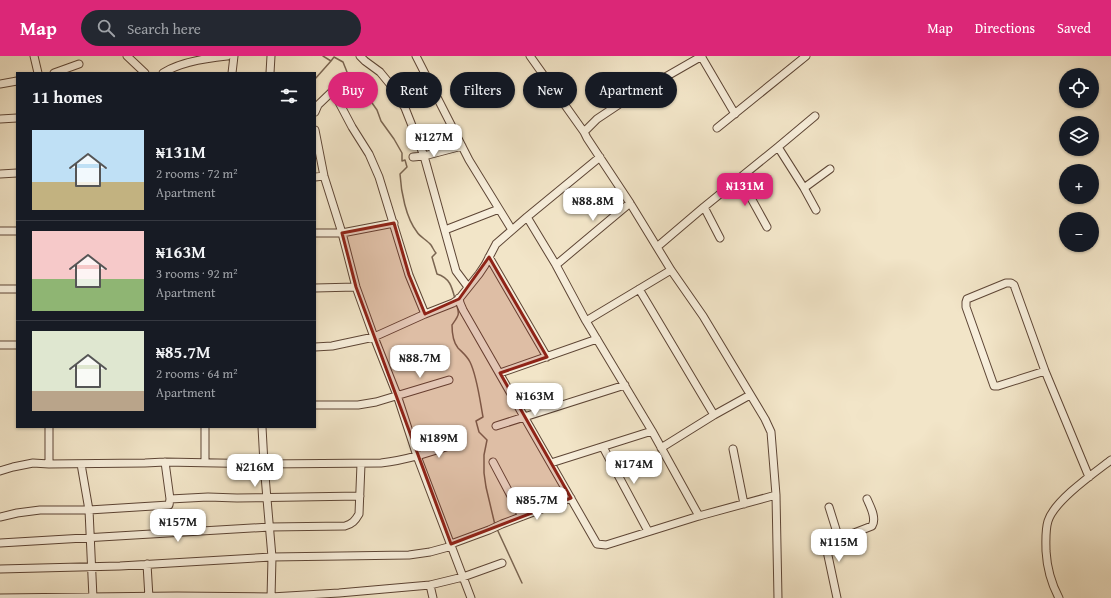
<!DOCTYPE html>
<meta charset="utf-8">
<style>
body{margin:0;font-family:"Gentium Book Plus",serif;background:#242831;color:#f1f3f6;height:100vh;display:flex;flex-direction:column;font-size:15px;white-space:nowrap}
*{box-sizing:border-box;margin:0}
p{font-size:13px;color:#9ea1a6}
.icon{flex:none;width:22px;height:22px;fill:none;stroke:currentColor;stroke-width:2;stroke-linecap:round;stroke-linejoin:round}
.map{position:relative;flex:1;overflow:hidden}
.details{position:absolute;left:16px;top:16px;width:300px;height:356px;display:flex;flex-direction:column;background:#171b24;border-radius:0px;box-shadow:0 1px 3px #0004}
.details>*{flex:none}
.guide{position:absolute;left:328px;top:16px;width:380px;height:36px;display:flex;gap:8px}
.controls{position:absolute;left:1059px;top:12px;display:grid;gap:8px}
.controls a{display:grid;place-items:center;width:40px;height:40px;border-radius:50%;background:#171b24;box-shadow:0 1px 3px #0004;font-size:20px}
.price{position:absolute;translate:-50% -34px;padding:0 9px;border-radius:8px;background:#fff;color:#222;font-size:13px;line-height:26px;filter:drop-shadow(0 1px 2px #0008)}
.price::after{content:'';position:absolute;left:50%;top:24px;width:12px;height:9px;margin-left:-6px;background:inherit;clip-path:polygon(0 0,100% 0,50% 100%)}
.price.active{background:#db2777;color:#fff}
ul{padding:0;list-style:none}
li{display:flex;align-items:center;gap:12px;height:100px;padding:0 16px}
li+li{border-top:1px solid #363941}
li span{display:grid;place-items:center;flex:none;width:112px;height:80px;border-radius:0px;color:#555}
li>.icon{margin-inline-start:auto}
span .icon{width:48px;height:48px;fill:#fffc;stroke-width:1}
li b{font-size:17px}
h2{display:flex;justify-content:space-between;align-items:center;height:48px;padding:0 16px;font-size:17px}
.tag{padding:0 14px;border-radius:18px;background:#171b24;box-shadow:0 1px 3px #0004;font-size:14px;line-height:36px}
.tag.active{background:#db2777;color:#fff}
header{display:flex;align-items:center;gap:24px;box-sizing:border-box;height:56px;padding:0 20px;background:#db2777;color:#fff}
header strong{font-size:19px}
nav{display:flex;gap:22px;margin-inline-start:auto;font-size:14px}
.search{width:280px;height:36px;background:#242831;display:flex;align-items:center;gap:10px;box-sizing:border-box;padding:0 14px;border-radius:22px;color:#9ea1a6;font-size:15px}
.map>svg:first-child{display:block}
</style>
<header>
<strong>Map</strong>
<div class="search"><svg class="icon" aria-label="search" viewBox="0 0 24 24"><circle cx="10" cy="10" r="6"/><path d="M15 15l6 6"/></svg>Search here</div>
<nav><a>Map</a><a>Directions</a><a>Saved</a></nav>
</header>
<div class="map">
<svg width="1111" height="542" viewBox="0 0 1111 542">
<rect width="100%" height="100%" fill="#f2e5c8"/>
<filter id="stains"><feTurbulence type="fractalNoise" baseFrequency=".005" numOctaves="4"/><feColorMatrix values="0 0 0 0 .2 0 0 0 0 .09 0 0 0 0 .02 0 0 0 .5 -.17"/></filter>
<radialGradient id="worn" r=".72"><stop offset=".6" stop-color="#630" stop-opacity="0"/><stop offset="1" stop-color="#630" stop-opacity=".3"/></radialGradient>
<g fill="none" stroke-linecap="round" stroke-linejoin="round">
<path stroke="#7a6551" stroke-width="1.5" d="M331 5 334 1 343 6 349 21 358 27 377 54 381 65 394 83 402 97V105L405 104 407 111 400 118C401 136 406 162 417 176 420 181 427 184 431 189 433 192 434 195 436 197L432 201 437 218C450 222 452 231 455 243
M315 23 331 5 323 0
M456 247C460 259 459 259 452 269 452 277 453 286 458 292 463 297 467 300 470 306 477 320 480 345 483 361L476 365 479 376 487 384 484 399V417L486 431 495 469
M497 473 522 527"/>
<g stroke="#5d4535" stroke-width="9">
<path id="minor" d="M34 0 38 17
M127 0 145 17
M360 0 365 5 380 16 394 33 405 52 424 100 456 215 468 231
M416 0 469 104 512 174
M530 0 584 76 587 82 630 147 671 214 703 260 765 363 771 376 776 439 778 542
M701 0 735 58
M54 17 79 8
M163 17C180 6 207 2 227 0
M232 17 234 0
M270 17 271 0
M0 28 17 25
M333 35 352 71 369 98 379 121 409 219 425 258
M315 56 318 49 343 25
M0 63 17 62
M717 72 806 0
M315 74 324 120 342 177 356 231 374 281 397 339 417 400 471 542
M584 76 597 63 627 43 702 0
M778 91 804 132 816 154
M413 101 424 100 462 90
M0 118 17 117
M315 121 324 120
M740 122 767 171
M804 132 830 113
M704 151 720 182
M527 161 556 209 586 265 652 375 699 460
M445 174 499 153
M0 175H17
M315 177H342L394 167
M657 191 704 151 778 91 815 60
M489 201 547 301
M556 209 630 147
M315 232 356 231
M0 233H17
M639 233 714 359
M459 242 460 247 463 254 597 488 606 489 699 460 776 439
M586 265 671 214
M0 289H17
M315 291 332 290 374 281 425 258 453 247 459 243 479 218 485 209 496 188 527 161 600 101
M1045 315 998 330H994L966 251V246L967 243 1006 227H1011L1014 229 1045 315 1089 421
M500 317 597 283
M315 349H358L376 346 449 324
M496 370 625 329
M49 371V408
M262 371 264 408 272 501 271 542
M603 391 648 475
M661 392 714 359 750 339
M733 393 744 448
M165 406 170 443 208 441 237 442 360 440
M205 406V371
M493 406 519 455 523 460
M551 407 652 375
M81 408 89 454 93 542
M0 415 13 411 33 407 49 408 145 407 165 406 264 408 381 407C407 404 431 396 455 388
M829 451 839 483
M0 461 17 457 40 454H89L169 449 170 443
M0 487 270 471 345 470C352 468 355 465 359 458L361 408
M451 488 489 474 502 468 523 460 571 442
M147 508 149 542
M0 513 120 510 272 501 409 499 430 496 452 490
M430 529 433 542
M0 542 177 540 271 541 339 537 430 529 463 521 502 507
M837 542 827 495V490L831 486 872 470C877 462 870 450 867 443
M1059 542C1051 527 1047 512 1046 495 1046 486 1045 475 1048 465 1054 445 1094 417 1111 404"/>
</g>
<use href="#minor" stroke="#f7eedb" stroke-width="7"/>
</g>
<path fill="#8f2418" fill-opacity="0.2" stroke="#8f2418" stroke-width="3" stroke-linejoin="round" d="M394 167 409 219 425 258 459 243 489 201 547 301 500 317 571 442 451 488 356 231 342 177Z"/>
<rect width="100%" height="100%" filter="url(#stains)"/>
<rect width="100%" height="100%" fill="url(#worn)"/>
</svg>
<div class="controls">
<a><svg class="icon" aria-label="locate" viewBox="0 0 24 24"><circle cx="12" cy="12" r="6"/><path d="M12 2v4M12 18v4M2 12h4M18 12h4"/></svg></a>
<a><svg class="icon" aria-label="layers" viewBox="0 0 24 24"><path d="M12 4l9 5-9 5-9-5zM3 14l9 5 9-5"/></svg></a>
<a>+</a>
<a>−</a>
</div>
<b class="price" style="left:434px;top:102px">₦127M</b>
<b class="price active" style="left:745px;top:151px">₦131M</b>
<b class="price" style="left:593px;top:166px">₦88.8M</b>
<b class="price" style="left:420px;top:323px">₦88.7M</b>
<b class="price" style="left:535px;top:361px">₦163M</b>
<b class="price" style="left:439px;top:403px">₦189M</b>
<b class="price" style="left:634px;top:429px">₦174M</b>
<b class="price" style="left:255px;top:432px">₦216M</b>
<b class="price" style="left:537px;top:465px">₦85.7M</b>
<b class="price" style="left:178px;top:487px">₦157M</b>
<b class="price" style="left:839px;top:507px">₦115M</b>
<div class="guide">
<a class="tag active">Buy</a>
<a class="tag">Rent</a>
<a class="tag">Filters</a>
<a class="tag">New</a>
<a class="tag">Apartment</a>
</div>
<section class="details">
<h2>11 homes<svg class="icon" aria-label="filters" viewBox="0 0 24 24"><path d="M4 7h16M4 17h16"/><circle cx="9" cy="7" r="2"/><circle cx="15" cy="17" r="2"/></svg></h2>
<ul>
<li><span style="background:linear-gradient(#bfe0f5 65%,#c2b280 0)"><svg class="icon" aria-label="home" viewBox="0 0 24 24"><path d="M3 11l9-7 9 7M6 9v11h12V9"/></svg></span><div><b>₦131M</b><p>2 rooms · 72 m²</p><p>Apartment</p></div></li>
<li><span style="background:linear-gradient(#f6c9c9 60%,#8fb573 0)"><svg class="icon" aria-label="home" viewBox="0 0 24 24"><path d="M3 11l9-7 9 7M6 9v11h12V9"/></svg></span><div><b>₦163M</b><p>3 rooms · 92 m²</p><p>Apartment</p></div></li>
<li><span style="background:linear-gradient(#dfe7d0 75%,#b9a48a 0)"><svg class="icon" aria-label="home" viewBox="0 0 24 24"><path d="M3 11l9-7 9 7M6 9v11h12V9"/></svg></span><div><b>₦85.7M</b><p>2 rooms · 64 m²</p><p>Apartment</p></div></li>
</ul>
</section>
</div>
